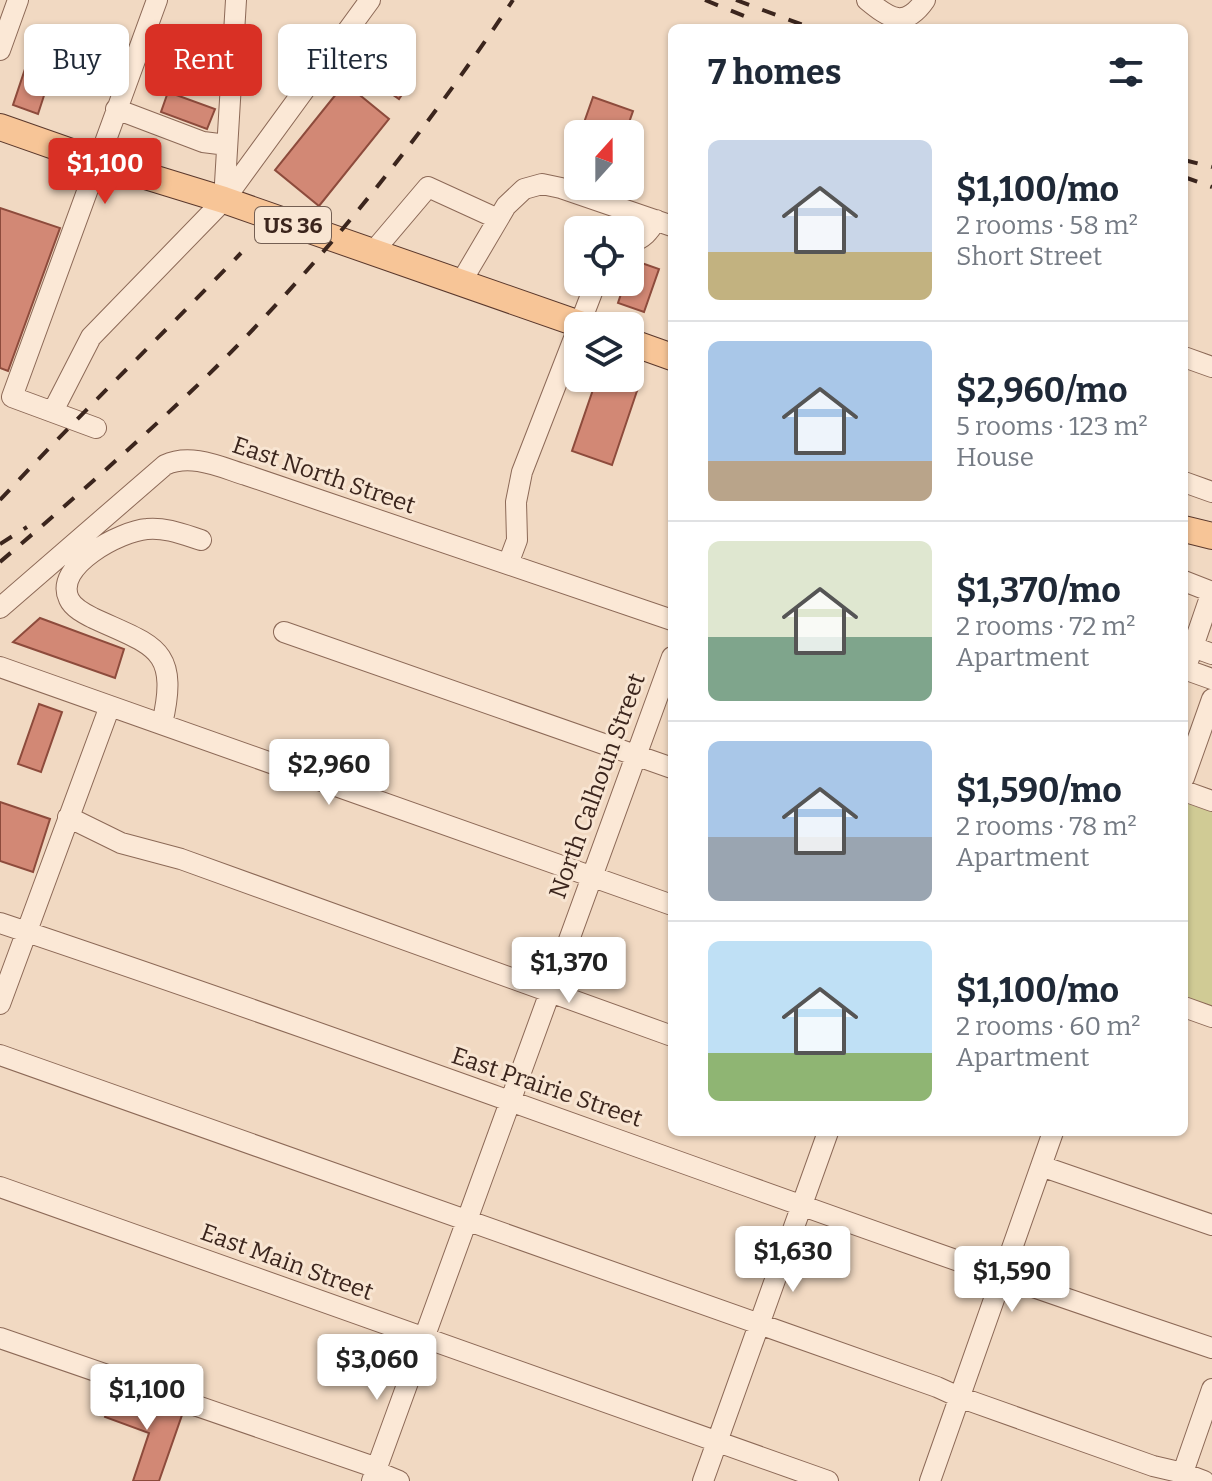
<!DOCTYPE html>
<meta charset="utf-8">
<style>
body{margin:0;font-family:Bitter,serif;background:#f2f2f3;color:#1f2937;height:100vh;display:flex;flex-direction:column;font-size:30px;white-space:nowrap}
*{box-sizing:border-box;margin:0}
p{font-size:26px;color:#747a83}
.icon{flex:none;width:44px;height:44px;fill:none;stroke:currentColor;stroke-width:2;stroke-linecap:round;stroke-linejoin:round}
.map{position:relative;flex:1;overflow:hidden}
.sheet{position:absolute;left:668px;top:24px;width:520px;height:1112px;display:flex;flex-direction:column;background:#fff;border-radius:12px;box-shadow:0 2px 6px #0004}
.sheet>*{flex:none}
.guide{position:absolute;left:24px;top:24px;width:524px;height:72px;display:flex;gap:16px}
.needle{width:52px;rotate:21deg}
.buttons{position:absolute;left:564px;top:120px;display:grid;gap:16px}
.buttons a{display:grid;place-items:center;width:80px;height:80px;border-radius:12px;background:#fff;box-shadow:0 2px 6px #0004;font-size:40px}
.price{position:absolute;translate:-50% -68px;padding:0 18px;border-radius:8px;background:#fff;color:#222;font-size:26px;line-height:52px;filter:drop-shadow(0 2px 4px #0008)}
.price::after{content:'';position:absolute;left:50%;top:48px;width:24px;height:18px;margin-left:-12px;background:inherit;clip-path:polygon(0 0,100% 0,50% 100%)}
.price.active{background:#d93025;color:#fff}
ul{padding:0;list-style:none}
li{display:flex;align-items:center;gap:24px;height:200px;padding:0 40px}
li+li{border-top:2px solid #e0e1e3}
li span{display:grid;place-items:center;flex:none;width:224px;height:160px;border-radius:12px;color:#555}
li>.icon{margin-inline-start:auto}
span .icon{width:96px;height:96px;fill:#fffc;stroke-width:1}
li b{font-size:34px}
h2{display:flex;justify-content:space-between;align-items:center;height:96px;padding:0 40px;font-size:34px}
.pill{padding:0 28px;border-radius:12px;background:#fff;box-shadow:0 2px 6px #0004;font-size:28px;line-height:72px}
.pill.active{background:#d93025;color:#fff}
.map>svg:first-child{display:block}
</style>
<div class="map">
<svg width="1212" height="1481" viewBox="0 0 1212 1481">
<rect width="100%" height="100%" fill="#f1d9c2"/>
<path fill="#d0cb95" d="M1188 804 1212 812V1007L1184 998V805Z"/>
<path fill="#d28875" stroke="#8d4b3c" stroke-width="2" d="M27 63 52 71 38 114 13 105Z
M393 65 413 78 399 99 379 85Z
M345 83 389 119 319 206 275 170Z
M168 92 215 109 207 129 161 112Z
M593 97 633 111 625 134H580Z
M0 208 60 228 8 371 0 368Z
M633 260 659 269 644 312 618 303 625 282H630Z
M597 378H608L638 388 612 465 572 451Z
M40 618 124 649 115 678 13 642Z
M39 704 62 712 41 772 18 764Z
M0 802 50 819 33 872 0 861Z
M114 1391 182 1415 159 1481H133L149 1433 105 1417Z"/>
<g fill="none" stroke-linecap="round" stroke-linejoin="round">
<g stroke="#8c6957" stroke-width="22">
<path id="minor" d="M867 0C890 19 905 29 925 0
M0 50 18 0
M116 109 203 142 227 145
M224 200 370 0
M630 243C644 238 649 232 656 220
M372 253 428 187 498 219
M460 284 506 206 524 189 542 184 561 188 672 226
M579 326 596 282
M1184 357 1212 367
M53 411 91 337 224 200 236 0
M96 428 12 397 157 0
M1184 482 1212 492
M508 564 517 540 516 502 522 472 578 328
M1184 581 1207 590 1209 600 1185 670
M0 608 165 465C191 453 220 467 246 475L672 620
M284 632 672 768
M1193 647 1212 654
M0 667 672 905
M1184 669 1212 679
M162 724C180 647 153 646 93 618 85 614 73 608 69 599 53 566 121 531 147 529 165 527 185 535 201 540
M1184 778 1212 699
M1184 791 1212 801
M68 817 121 843 181 859 672 1036
M0 923C406 1059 806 1212 1212 1348
M0 1004 110 706
M1184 1007 1212 1017
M0 1055 937 1387 959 1397 1153 1466 1183 1473 1204 1481
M1041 1166 1212 1225
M0 1187 828 1481
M0 1338 377 1468 382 1474 399 1481
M372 1481 672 657
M703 1481 828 1132
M930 1481 1053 1132
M1180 1481 1212 1389"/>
</g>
<g stroke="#5a382c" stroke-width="28">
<path id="major" d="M0 127 97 161 224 200 585 326
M630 342 672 357
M1184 529 1212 536"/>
</g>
<use href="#minor" stroke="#fbe8d6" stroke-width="20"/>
<use href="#major" stroke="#f7c597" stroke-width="26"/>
<path stroke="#3b251d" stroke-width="4" stroke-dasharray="14 14" stroke-linecap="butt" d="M705 0 749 18
M736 0 811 28
M1184 160 1212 167
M1184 177 1212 187
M0 500C78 416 161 336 241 253
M0 544 27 527
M0 562C69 503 137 443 203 380 320 266 423 135 513 0"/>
</g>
<g text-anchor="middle" stroke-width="6" stroke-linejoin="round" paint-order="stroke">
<rect fill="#f8e5d2" stroke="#745f53" stroke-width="2" x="255" y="207" width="76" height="36" rx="6"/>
<g font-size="22" font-weight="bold" fill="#3b251d">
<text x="293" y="233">US 36</text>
</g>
<g font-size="24" fill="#3b251d" stroke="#f8e5d2">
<text transform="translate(324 475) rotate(19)" y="8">East North Street</text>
<text transform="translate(597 786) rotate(-70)" y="8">North Calhoun Street</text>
<text transform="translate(547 1087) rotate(19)" y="8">East Prairie Street</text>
<text transform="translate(287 1262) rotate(20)" y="8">East Main Street</text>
</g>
</g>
</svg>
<div class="buttons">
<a><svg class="needle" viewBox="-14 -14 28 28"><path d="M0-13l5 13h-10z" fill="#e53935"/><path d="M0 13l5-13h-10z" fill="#747a83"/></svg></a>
<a><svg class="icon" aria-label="locate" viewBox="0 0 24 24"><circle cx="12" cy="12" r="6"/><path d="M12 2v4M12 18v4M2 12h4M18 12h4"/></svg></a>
<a><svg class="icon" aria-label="layers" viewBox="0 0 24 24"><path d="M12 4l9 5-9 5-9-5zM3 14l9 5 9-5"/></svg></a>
</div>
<b class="price active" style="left:105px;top:206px">$1,100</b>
<b class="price" style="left:329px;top:807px">$2,960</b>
<b class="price" style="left:569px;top:1005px">$1,370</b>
<b class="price" style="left:793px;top:1294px">$1,630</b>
<b class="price" style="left:1012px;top:1314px">$1,590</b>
<b class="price" style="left:377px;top:1402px">$3,060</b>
<b class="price" style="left:147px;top:1432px">$1,100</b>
<div class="guide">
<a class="pill">Buy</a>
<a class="pill active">Rent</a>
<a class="pill">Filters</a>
</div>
<section class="sheet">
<h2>7 homes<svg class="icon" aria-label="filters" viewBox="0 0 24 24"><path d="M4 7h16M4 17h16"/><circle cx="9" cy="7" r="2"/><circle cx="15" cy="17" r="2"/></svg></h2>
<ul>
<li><span style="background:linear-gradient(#c9d6e8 70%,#c2b280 0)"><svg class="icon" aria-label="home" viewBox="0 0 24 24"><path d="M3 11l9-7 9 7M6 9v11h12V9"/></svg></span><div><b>$1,100/mo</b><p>2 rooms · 58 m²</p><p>Short Street</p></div></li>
<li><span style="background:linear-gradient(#a9c7e8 75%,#b9a48a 0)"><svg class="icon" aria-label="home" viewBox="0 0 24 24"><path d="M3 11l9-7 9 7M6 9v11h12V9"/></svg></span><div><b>$2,960/mo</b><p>5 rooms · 123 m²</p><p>House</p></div></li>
<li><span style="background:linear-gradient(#dfe7d0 60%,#7fa58c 0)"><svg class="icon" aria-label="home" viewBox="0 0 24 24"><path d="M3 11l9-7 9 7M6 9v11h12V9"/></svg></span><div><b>$1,370/mo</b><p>2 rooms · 72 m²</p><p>Apartment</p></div></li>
<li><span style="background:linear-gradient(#a9c7e8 60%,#9aa5b1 0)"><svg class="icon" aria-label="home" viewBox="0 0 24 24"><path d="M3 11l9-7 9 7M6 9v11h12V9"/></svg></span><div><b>$1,590/mo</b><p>2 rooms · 78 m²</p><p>Apartment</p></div></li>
<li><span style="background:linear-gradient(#bfe0f5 70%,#8fb573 0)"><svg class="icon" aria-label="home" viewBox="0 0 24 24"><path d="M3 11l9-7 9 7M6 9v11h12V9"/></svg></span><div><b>$1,100/mo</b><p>2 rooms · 60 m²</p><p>Apartment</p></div></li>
</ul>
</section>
</div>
